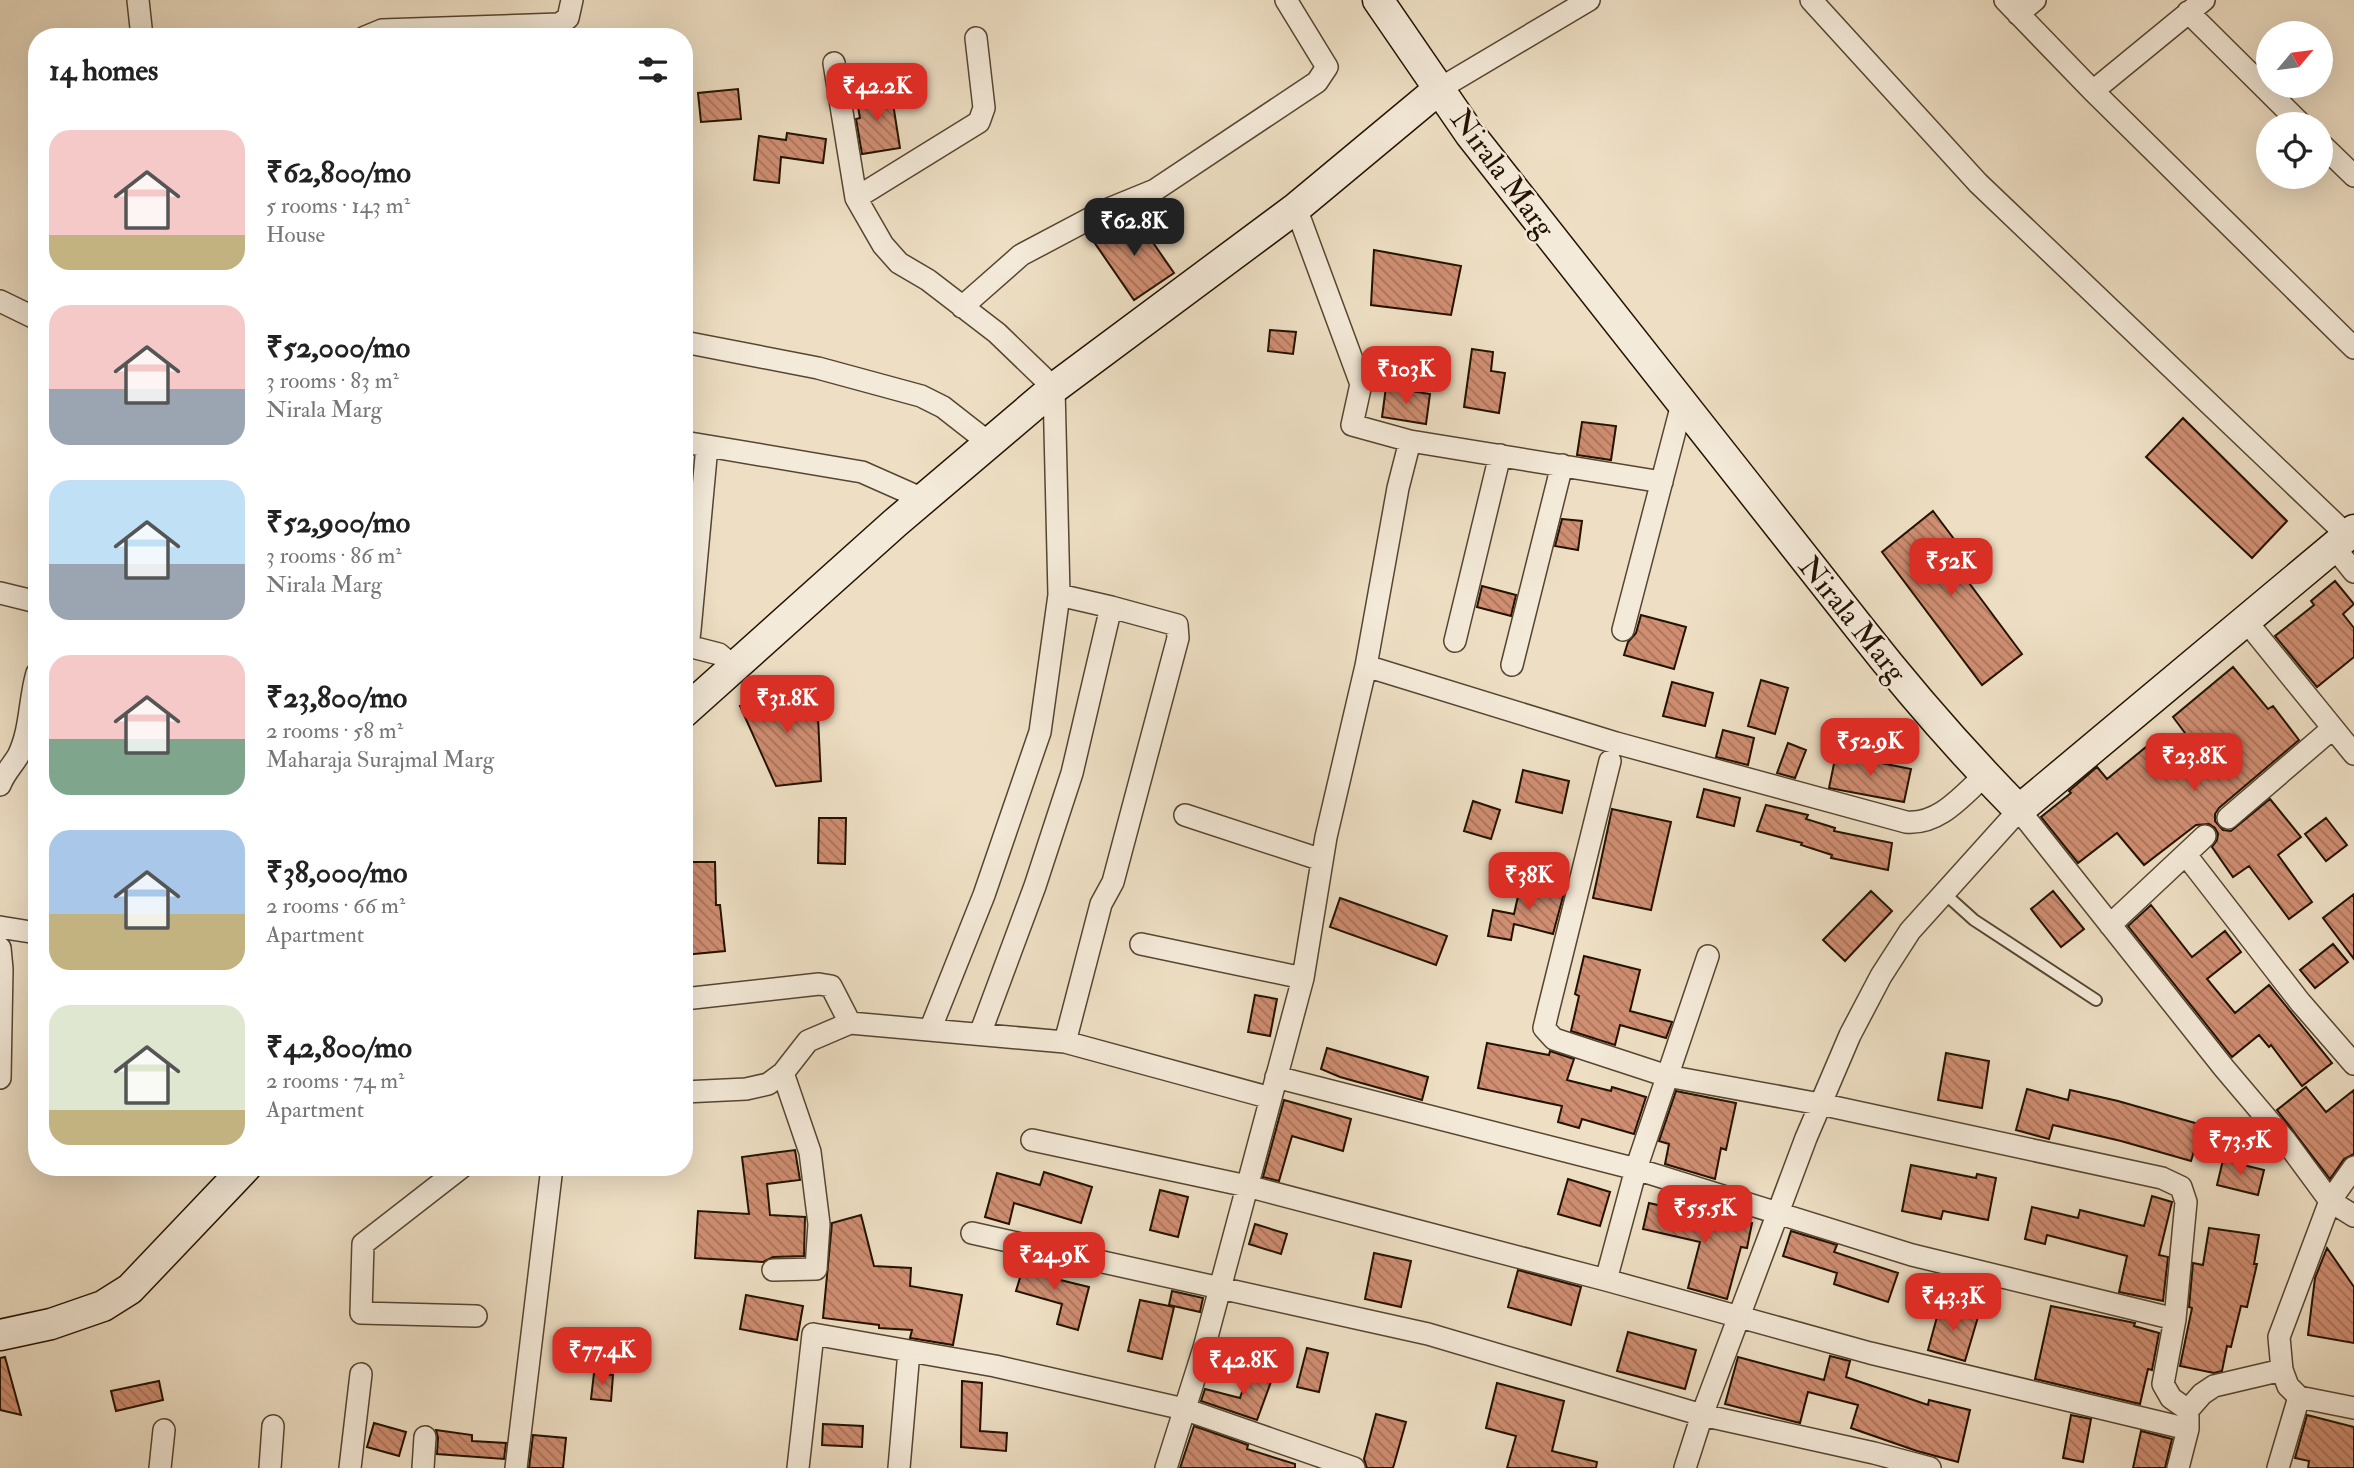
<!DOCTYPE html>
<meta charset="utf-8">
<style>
body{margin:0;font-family:"IM FELL Double Pica",serif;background:#f6f6f6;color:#222;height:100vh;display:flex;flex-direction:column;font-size:26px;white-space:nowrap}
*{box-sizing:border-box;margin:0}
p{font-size:23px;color:#767676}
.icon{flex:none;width:38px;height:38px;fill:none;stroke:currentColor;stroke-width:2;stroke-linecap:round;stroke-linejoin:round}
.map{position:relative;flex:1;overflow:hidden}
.drawer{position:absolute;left:28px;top:28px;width:665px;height:1148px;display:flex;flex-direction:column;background:#fff;border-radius:28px;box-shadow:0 7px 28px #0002}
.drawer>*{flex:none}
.needle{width:46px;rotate:61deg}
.buttons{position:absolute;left:2256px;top:21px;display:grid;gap:14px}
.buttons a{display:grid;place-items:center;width:77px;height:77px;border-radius:50%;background:#fff;box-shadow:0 7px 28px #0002;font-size:35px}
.price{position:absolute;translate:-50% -60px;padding:0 16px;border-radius:14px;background:#d93025;color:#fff;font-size:23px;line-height:46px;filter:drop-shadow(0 2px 4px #0008)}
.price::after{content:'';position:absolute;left:50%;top:42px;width:21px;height:16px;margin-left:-10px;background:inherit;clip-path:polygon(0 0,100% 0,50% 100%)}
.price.on{background:#222;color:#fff}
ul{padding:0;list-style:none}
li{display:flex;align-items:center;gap:21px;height:175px;padding:0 21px}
li span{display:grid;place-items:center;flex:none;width:196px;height:140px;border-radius:21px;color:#555}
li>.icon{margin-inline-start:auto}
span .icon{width:84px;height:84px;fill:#fffc;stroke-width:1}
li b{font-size:30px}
h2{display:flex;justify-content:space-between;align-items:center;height:84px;padding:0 21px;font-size:30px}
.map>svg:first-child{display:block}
</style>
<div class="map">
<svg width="2354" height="1468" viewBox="0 0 2354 1468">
<defs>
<pattern id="building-back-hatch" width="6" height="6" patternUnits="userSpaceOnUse" patternTransform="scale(1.75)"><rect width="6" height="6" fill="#d08e72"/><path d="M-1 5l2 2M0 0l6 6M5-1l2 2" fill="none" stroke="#a8735b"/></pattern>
</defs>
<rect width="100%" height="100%" fill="#eedfc4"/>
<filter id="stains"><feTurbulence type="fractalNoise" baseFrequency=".00286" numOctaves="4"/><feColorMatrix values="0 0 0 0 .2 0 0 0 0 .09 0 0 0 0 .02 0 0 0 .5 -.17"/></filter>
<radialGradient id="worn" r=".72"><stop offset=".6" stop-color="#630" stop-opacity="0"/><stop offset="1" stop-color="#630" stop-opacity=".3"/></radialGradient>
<path fill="url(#building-back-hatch)" stroke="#231200" stroke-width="2" d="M738 89 741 119 701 122 698 93Z
M891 91 900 148 862 154 856 119 860 118 856 96Z
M787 133 826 139 823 163 781 157 779 183 754 180 759 136 786 140Z
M1134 215 1174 273 1134 300 1094 242Z
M1374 250 1461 266 1451 315 1371 305Z
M1270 330 1296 332 1293 354 1268 351Z
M1472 349 1493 352 1491 371 1505 373 1499 413 1464 407Z
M1386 387 1430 394 1426 424 1382 417Z
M2183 418 2287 521 2252 558 2146 457Z
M1582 422 1616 426 1611 460 1577 455Z
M1933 511 1957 543 1946 552 2022 654 1982 685 1882 552Z
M1562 519 1582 521 1578 550 1555 546Z
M2335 581 2354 604 2343 614 2354 628V657L2317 687 2275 636 2314 605 2311 601Z
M1482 586 1516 595 1511 616 1477 607Z
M1641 615 1686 627 1674 669 1624 655 1628 642 1636 633Z
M2233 667 2268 709 2273 706 2299 740 2219 808 2215 814V821L2223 830 2231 831 2270 799 2301 837 2278 855 2312 902 2289 919 2249 866 2233 877 2212 847 2217 840 2218 834 2215 828 2209 824 2196 825 2144 865 2117 833 2078 863 2041 817 2071 793 2069 791 2097 767 2107 779 2146 747 2171 778 2200 753 2173 717Z
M1761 680 1788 688 1775 734 1748 726Z
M1672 682 1713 693 1705 726 1663 716Z
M777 685 796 692 817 695 821 781 776 786 740 706 756 702Z
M1723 730 1754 738 1748 765 1716 757Z
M1788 743 1806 750 1795 778 1777 773Z
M1836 754 1911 769 1904 802 1829 788Z
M1523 770 1569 781 1562 813 1516 802Z
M1704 789 1740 798 1734 826 1697 817Z
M1473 801 1500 810 1491 839 1464 831Z
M1766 805 1808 815 1806 819 1835 828 1834 831 1892 843 1888 870 1831 858 1832 855 1801 845 1802 843 1757 831Z
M1612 809 1671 822 1651 910 1593 898Z
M819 818H846L845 864 818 863Z
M2326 818 2347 845 2326 861 2305 834Z
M684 862H715L716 905H720L725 951 684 955Z
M1521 883 1564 893 1553 934 1514 924 1511 940 1488 936 1493 910 1514 914Z
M1871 891 1892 911 1845 961 1823 940Z
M2053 891 2084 929 2061 947 2031 909Z
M2354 894V959L2323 918Z
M1340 898 1447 936 1436 965 1330 927Z
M2151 905 2192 957 2225 931 2241 952 2207 979 2235 1013 2269 985 2332 1063 2302 1086 2271 1045 2269 1047 2259 1035 2232 1057 2128 926Z
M2333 944 2348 962 2315 988 2300 970Z
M1584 956 1640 970 1630 1011 1672 1022 1666 1038 1620 1025 1615 1045 1571 1031 1579 996 1575 994Z
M1255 995 1277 999 1270 1036 1248 1032Z
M1487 1043 1549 1055 1550 1051 1574 1059 1567 1080 1611 1091 1612 1087 1646 1097 1634 1134 1582 1119 1579 1128 1558 1122 1562 1106 1478 1088Z
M1327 1048 1428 1077 1422 1100 1340 1077 1321 1069Z
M1946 1053 1989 1061 1982 1108 1938 1100Z
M2306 1087 2326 1112 2354 1090V1154L2344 1159 2330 1179 2277 1110Z
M2027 1089 2068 1100 2070 1090 2118 1101 2202 1125 2191 1161 2121 1141 2053 1125 2049 1139 2016 1130Z
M1676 1091 1736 1103 1726 1150 1721 1148 1715 1179 1665 1164 1669 1144 1659 1141Z
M1284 1100 1351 1119 1343 1151 1292 1136 1279 1181 1263 1177Z
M795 1150 800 1180 767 1184 770 1215 805 1217 804 1256 773 1257 763 1262 695 1258 698 1211 749 1214 742 1157Z
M2223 1160 2264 1170 2258 1195 2217 1185Z
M1911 1165 1976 1178 1977 1174 1996 1178 1988 1220 1943 1211 1941 1219 1902 1211Z
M1044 1172 1092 1187 1081 1223 1014 1203 1009 1224 985 1217 997 1173 1040 1185Z
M1568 1179 1610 1192 1600 1226 1558 1214Z
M1160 1190 1188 1197 1178 1237 1150 1230Z
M2152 1196 2172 1202 2159 1255 2168 1257 2163 1301 2119 1292 2127 1256 2047 1235 2045 1244 2025 1239 2032 1207 2078 1218 2080 1210 2144 1226Z
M1649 1203 1711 1217V1215L1752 1223 1747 1248 1741 1247 1727 1299 1688 1288 1700 1242 1643 1229Z
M861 1215 874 1266 911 1268 910 1286 962 1295 953 1345 910 1338 912 1330 879 1328V1325L823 1318 832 1223Z
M1255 1224 1287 1234 1281 1254 1249 1244Z
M2209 1228 2259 1235 2254 1264H2257L2247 1307 2241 1306 2231 1347 2227 1346 2222 1371 2214 1373 2180 1366 2192 1308 2189 1307 2193 1263 2203 1265Z
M1791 1231 1837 1245 1834 1252 1898 1273 1888 1302 1834 1284 1837 1273 1783 1256Z
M2327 1248 2354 1287V1343L2308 1335 2315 1278Z
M1374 1253 1411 1261 1401 1307 1365 1299Z
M1026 1258 1048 1263 1044 1276 1089 1287 1078 1330 1057 1324 1062 1304 1016 1291Z
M1518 1270 1581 1287 1571 1325 1508 1307Z
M1172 1291 1203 1298 1200 1312 1169 1305Z
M746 1295 803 1306 797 1340 740 1329Z
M1140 1300 1174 1307 1162 1359 1128 1351Z
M1940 1306 1978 1317 1965 1361 1928 1350Z
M2051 1306 2135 1323 2134 1326 2159 1333 2152 1370 2148 1369 2140 1404 2035 1379Z
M1628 1332 1696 1350 1685 1389 1617 1371Z
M1307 1348 1328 1353 1319 1392 1297 1387Z
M1830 1356 1850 1361 1846 1377 1928 1405 1929 1400 1970 1410 1958 1462 1917 1451 1851 1428 1858 1405 1808 1392 1800 1423 1725 1404 1738 1357 1824 1380Z
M5 1357 21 1415 0 1410V1358Z
M1249 1371 1272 1379 1257 1420 1201 1401 1205 1389 1240 1398Z
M594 1373 613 1375 611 1401 591 1399Z
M159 1381 163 1400 116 1411 111 1391Z
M962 1381 982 1383 980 1431 1007 1433 1006 1451 961 1447Z
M1497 1383 1564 1401 1552 1451 1597 1462 1596 1468H1507L1516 1436 1486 1428Z
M1376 1414 1406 1422 1393 1468H1367L1364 1459Z
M2071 1415 2091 1419 2083 1462 2063 1458Z
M2307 1415 2354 1427V1468H2308L2309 1461 2295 1458Z
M374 1423 406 1432 399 1456 367 1447Z
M823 1424 863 1426 862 1447 822 1445Z
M1194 1426 1248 1445 1247 1449 1295 1464V1468H1180Z
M436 1430 472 1435V1441L506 1443 504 1459 437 1454 438 1438Z
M2141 1431 2172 1439 2165 1468H2133Z
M533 1435 566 1438 563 1468H529Z"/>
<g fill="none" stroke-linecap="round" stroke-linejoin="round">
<g stroke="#564531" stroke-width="14">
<path id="lane" d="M1944 893 1974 920 2096 1000"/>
</g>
<g stroke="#564531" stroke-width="24">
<path id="street" d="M138 0 142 37
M1811 0 1978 183 2348 536
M2005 0 2093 91 2354 348
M2188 12 2301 124
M2018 14 2035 0
M365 37 382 30 559 24 568 18 572 0
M834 63 856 198 883 245 899 263 928 280 997 333 1054 388 1059 595 1040 732 984 895 930 1030
M1439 89 1589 0
M2093 91 2204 0
M2320 143 2354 176
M856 198 979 122 984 108 976 38
M0 301 37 319
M962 307 1021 255 1106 210 1155 190 1317 82 1327 67 1286 0
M684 342 818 368 921 396 943 407 989 443
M1410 441 1662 482
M684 442 862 472 923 499
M2334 547 2354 572
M0 593 37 602
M1059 595 1111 607 1177 625 1178 638 1113 882 1101 904 1065 1042
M2246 621 2354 754
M1623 630 1682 404
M1455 641 1500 455
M684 646H688L690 630 707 446
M688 646 719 654 733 666
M1512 665 1562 465
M1366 666 1616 743 1906 822C1939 825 1962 796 1985 775
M1610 761 1548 1011 1544 1028 1554 1039 1667 1076 1820 1104 2162 1178 2181 1187 2186 1202 2175 1319 2163 1384 2171 1398 2188 1410
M0 785C4 774 12 766 18 756 31 730 29 700 37 673
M1185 815 1322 860
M2228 818 2333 728
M2186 855 2300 1002 2354 1064
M2110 925 2205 836
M0 927 37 933
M1141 944 1303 978
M0 948 2 969 0 1078
M684 999 819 984 831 986 850 1023
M980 1034 1035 886 1072 773 1111 607
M1276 1077 1636 1169 1912 1255 2175 1319
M684 1092 746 1089 768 1084 783 1073 808 1041 850 1023 1065 1042 1271 1098
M1032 1140 1247 1186 1606 1280 1870 1353 2188 1429
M462 1167 363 1244 361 1313 476 1316
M972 1233 1428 1334 1702 1415 1874 1453 1930 1468
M773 1270 816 1269 819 1224 810 1152 783 1073
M1606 1280 1636 1169 1708 956
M2299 1397 2354 1408
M160 1468 164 1430
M270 1468 273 1426
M350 1468 361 1374
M423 1468 425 1437
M516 1468 552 1167
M798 1468 813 1334 995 1366 1184 1409 1354 1468
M899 1468 909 1351
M1166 1468 1204 1348 1303 978 1326 837 1366 666 1398 488 1410 441 1352 425 1361 384 1296 208
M1685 1468 1702 1415 1806 1138 1850 1035 1881 976 1910 931 2019 810 2224 1068 2285 1140 2330 1201 2354 1216
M2178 1468 2188 1429V1410L2202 1394 2214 1386 2282 1370
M2278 1468 2299 1397 2288 1386 2282 1370 2279 1337 2330 1201 2354 1167"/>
</g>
<g stroke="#231200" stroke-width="33">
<path id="secondary" d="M1378 0 1470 134 1858 626C1908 690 1962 752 2019 810L2354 530
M684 712 895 523 1054 388 1296 208 1439 89
M0 1335 51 1324 103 1306 130 1289 246 1167"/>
</g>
<use href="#lane" stroke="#f4ead9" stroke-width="10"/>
<use href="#street" stroke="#f4ead9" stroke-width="21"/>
<use href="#secondary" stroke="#f4ead9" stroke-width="30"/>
</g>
<g text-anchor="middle" stroke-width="5" stroke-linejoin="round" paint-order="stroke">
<g font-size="30" fill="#231200" stroke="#f4ead9">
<text transform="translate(1503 173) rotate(53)" y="10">Nirala Marg</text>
<text transform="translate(1853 619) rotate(51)" y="10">Nirala Marg</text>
</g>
</g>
<rect width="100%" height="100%" filter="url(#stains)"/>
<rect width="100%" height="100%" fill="url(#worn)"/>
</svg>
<div class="buttons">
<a><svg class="needle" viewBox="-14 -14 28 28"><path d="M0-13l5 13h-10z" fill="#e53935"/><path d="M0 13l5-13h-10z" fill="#767676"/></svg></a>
<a><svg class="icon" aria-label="locate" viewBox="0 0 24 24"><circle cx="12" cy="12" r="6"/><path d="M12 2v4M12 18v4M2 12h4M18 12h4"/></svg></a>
</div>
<b class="price" style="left:877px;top:123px">₹42.2K</b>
<b class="price on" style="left:1134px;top:258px">₹62.8K</b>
<b class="price" style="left:1406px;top:406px">₹103K</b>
<b class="price" style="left:1951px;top:598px">₹52K</b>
<b class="price" style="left:787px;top:735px">₹31.8K</b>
<b class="price" style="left:1870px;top:778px">₹52.9K</b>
<b class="price" style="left:2194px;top:793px">₹23.8K</b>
<b class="price" style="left:1529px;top:912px">₹38K</b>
<b class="price" style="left:2240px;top:1177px">₹73.5K</b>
<b class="price" style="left:1705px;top:1245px">₹55.5K</b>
<b class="price" style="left:1054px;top:1292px">₹24.9K</b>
<b class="price" style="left:1953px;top:1333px">₹43.3K</b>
<b class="price" style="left:602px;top:1387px">₹77.4K</b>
<b class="price" style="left:1243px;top:1397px">₹42.8K</b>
<section class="drawer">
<h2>14 homes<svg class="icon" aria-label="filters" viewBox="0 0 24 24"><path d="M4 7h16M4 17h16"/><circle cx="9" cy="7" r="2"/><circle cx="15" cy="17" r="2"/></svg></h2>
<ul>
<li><span style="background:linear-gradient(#f6c9c9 75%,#c2b280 0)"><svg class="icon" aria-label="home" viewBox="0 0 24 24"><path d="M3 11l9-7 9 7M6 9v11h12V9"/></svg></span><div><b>₹62,800/mo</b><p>5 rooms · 143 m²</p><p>House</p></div></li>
<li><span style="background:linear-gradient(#f6c9c9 60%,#9aa5b1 0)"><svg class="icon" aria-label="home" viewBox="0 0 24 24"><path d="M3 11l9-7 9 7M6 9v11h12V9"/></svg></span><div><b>₹52,000/mo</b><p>3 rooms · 83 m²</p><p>Nirala Marg</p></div></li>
<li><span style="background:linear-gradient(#bfe0f5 60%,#9aa5b1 0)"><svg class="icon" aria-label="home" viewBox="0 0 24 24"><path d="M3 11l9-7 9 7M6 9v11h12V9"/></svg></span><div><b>₹52,900/mo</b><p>3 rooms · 86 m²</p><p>Nirala Marg</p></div></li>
<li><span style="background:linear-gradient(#f6c9c9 60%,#7fa58c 0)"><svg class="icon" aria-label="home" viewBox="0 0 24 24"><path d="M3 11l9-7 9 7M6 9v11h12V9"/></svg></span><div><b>₹23,800/mo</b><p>2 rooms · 58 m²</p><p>Maharaja Surajmal Marg</p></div></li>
<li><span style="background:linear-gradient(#a9c7e8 60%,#c2b280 0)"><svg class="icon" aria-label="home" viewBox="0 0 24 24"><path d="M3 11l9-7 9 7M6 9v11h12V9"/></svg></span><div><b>₹38,000/mo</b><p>2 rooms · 66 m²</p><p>Apartment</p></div></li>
<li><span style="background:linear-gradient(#dfe7d0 75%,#c2b280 0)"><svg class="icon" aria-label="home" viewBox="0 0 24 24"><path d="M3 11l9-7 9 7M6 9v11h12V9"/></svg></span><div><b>₹42,800/mo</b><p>2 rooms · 74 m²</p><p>Apartment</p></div></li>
</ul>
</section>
</div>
